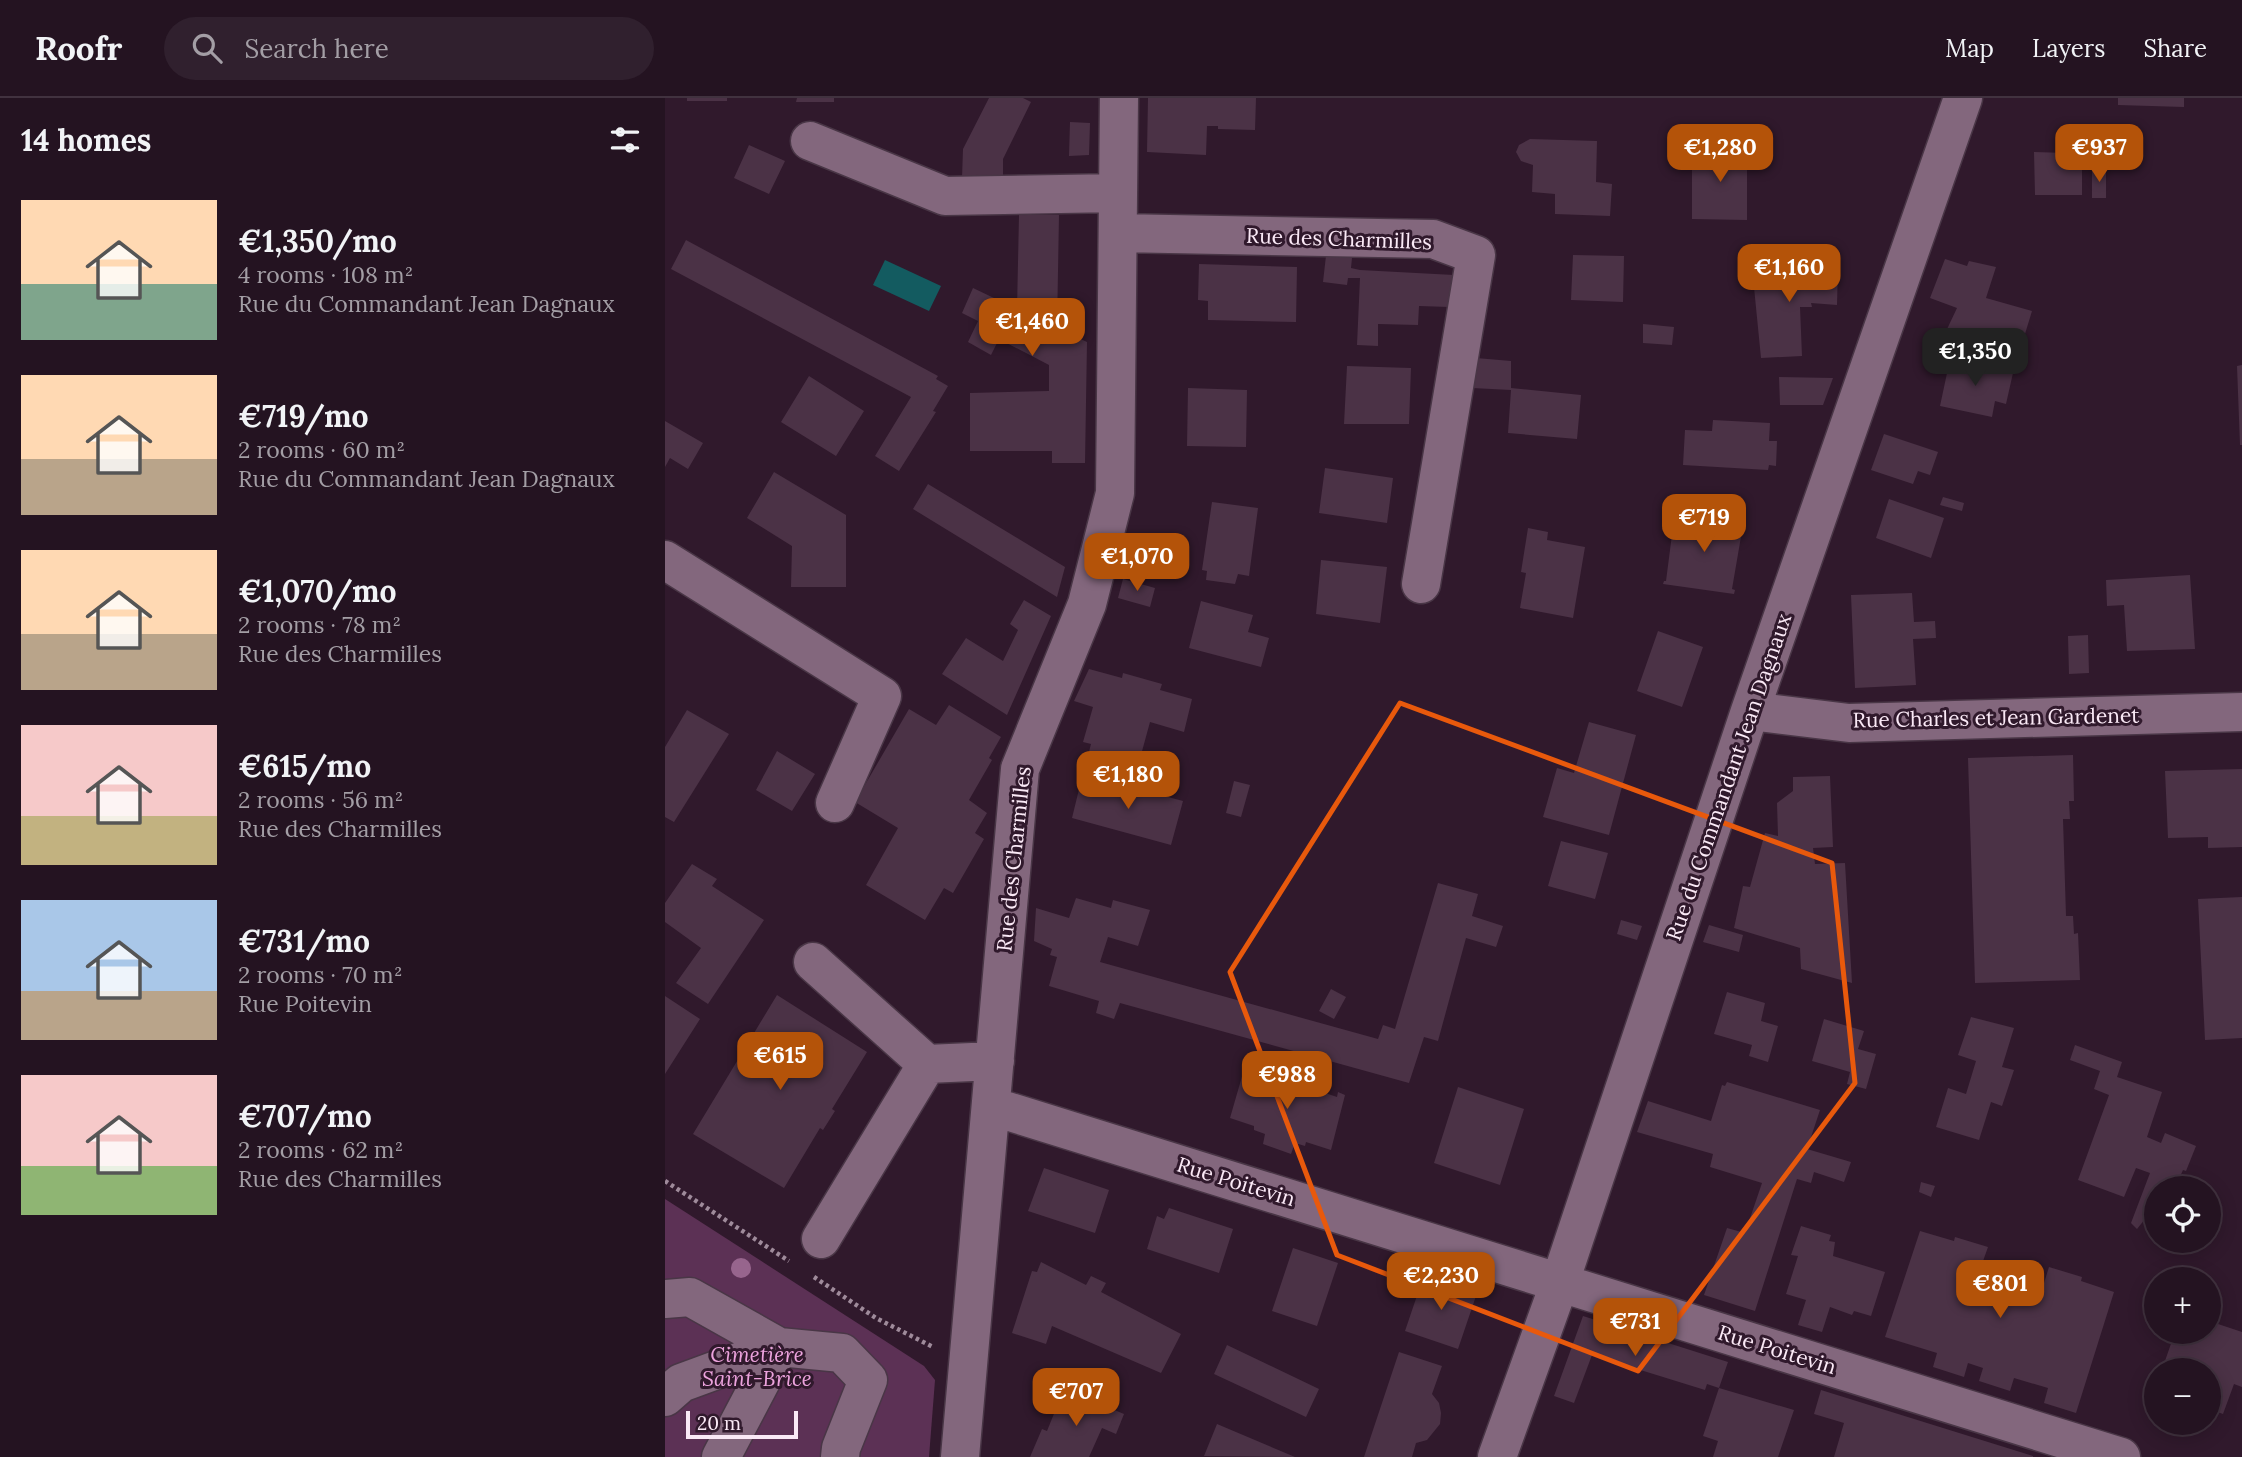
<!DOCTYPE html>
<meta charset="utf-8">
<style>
body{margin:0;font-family:Lora,serif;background:#30202e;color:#f1f3f6;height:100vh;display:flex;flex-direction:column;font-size:26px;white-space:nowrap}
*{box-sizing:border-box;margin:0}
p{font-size:23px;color:#a39ea5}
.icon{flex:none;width:38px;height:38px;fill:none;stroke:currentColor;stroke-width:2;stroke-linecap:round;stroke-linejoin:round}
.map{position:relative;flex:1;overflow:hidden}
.panel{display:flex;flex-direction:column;background:#241321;width:665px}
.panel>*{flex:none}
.fabs{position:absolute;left:1479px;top:1078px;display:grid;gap:14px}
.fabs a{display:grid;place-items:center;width:77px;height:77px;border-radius:50%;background:#241321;box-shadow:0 4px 18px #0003,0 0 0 2px #41323f;font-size:35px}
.scale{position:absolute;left:21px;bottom:18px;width:112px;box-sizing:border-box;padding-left:7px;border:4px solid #fae9f6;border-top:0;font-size:19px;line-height:24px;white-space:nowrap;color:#fae9f6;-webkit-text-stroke:5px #30192c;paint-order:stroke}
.price{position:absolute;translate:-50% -60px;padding:0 16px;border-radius:14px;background:#b45309;color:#fff;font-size:23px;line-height:46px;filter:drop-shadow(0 2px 4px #0008)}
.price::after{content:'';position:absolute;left:50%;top:42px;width:21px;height:16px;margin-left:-10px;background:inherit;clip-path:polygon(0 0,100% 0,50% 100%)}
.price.current{background:#222;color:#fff}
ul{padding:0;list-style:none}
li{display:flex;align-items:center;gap:21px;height:175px;padding:0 21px}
li span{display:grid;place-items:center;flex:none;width:196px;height:140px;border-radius:0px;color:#555}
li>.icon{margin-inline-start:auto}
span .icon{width:84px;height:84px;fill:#fffc;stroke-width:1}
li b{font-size:30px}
h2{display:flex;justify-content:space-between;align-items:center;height:84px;padding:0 21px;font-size:30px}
header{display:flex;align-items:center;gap:42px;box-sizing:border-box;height:98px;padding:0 35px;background:#241321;border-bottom:2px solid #41323f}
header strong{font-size:33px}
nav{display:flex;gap:38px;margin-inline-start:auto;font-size:24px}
.search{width:490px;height:63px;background:#30202e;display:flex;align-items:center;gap:18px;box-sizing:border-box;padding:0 24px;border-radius:38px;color:#a39ea5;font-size:26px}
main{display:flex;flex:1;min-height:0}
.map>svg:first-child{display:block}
</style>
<header>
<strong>Roofr</strong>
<div class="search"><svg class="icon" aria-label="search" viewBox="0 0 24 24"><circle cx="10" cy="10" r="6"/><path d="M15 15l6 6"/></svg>Search here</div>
<nav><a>Map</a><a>Layers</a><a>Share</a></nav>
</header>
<main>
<section class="panel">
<h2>14 homes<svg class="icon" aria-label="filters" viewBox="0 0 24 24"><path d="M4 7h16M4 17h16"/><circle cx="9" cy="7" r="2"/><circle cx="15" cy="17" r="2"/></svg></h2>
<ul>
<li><span style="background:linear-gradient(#ffd9b3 60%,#7fa58c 0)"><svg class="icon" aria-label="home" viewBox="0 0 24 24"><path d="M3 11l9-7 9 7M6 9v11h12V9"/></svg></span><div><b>€1,350/mo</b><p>4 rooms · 108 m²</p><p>Rue du Commandant Jean Dagnaux</p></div></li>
<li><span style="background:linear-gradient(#ffd9b3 60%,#b9a48a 0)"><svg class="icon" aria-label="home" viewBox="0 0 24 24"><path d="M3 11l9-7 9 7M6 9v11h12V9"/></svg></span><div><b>€719/mo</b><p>2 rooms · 60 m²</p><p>Rue du Commandant Jean Dagnaux</p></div></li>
<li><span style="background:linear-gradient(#ffd9b3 60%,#b9a48a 0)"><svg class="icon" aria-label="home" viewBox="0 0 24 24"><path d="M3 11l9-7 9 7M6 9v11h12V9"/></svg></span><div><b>€1,070/mo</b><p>2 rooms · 78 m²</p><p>Rue des Charmilles</p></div></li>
<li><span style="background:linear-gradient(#f6c9c9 65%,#c2b280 0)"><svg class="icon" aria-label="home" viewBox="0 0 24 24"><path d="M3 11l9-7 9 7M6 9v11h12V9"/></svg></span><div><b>€615/mo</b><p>2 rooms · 56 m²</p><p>Rue des Charmilles</p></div></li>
<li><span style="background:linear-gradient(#a9c7e8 65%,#b9a48a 0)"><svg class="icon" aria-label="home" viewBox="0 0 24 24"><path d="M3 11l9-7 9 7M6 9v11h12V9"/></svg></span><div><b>€731/mo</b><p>2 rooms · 70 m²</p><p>Rue Poitevin</p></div></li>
<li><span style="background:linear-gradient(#f6c9c9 65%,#8fb573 0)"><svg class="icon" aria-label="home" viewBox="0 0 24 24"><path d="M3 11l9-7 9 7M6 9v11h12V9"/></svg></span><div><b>€707/mo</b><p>2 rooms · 62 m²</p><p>Rue des Charmilles</p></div></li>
</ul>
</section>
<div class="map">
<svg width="1577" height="1359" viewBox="0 0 1577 1359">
<rect width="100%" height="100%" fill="#30192c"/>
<path fill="#5c3155" d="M0 1101 259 1268 270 1282 264 1359H0Z"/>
<path fill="#135b60" d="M220 162 276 188 264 213 208 187Z"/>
<path fill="#4b3246" d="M22 0H62V3H22Z
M132 0H169V4H131Z
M324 0H358L366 4 338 61V80H297L298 51Z
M483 0H591L590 32 553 31V28H542L541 57 482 54Z
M1453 0H1519V9L1453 7Z
M405 24 425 25 424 57 404 58Z
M865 41 932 43 931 84 947 86 945 118 890 116V96L867 94 868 67 856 63 851 54 854 47Z
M1401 46H1417V97H1370L1369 54 1402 55Z
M84 47 120 63 104 96 69 80Z
M1027 50H1082V122L1027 121Z
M1427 71H1441V100H1427Z
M354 117H394L392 230 422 244 420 365H387V353H305V295L384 293V267L334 241 326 257 303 244 313 223 297 215 308 190 352 211Z
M21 142 273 278 271 281 283 288 268 313 271 314 234 373 210 358 246 299 6 171Z
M662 149 688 150 686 170 695 172 789 177 784 209 754 208 753 227 713 226V248L692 247 695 180H683L682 187 658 184Z
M908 157 959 158 958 204 906 202Z
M1280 161 1302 168 1304 163 1331 169 1321 200 1367 213 1356 249 1346 248 1342 259 1275 246 1292 210 1265 200Z
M534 166 632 169 631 224 543 222V203L533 202Z
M1131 167 1173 170 1172 207 1146 205 1147 209H1135L1137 258 1096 260 1087 169Z
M978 226 1009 229 1007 247 978 245Z
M811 260 846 263V290L916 297 912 341 843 335 846 292 807 290Z
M1285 261 1348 275 1341 306 1330 303 1327 319 1275 308Z
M1577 267V347H1575L1572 268Z
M682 268 746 270 744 326H679Z
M144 278 199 313 171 358 116 324Z
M1114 279 1168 280 1158 307H1115Z
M523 290 582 292 581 349 522 348Z
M1048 322 1105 325 1104 343H1112L1111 368 1104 367 1103 372 1018 367 1020 332 1047 333Z
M0 323 38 345 23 371 5 360 0 369Z
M1219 336 1273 354 1265 377 1253 373 1248 386 1206 372Z
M660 370 728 380 722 425 654 415Z
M109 374 181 417V489H126L127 448 82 420Z
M263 386 400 469 392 499 248 411Z
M1278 399 1299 405 1297 413 1275 407Z
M1224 401 1279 420 1266 460 1211 440Z
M547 404 593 410 584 478 573 476 570 486 541 482 542 473 537 472Z
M1007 417 1078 427 1067 491 1070 492 1069 496 998 486 999 483H1001L1009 421H1007Z
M863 430 883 434 882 442 920 449 908 520 855 510 861 475 856 474Z
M656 462 722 469 715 525 651 516Z
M1525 477 1530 551 1462 553 1459 507 1442 508 1441 482Z
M458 481 490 490 485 509 453 500Z
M1247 495 1249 524 1270 523 1271 540 1248 541 1251 587 1190 590 1186 497Z
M359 502 386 518 342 617 277 576 301 540 338 563 353 532 345 526Z
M536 503 588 517 583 534 604 540 596 569 524 550Z
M993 533 1038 549 1017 609 972 593Z
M1423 537 1424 575 1404 576 1403 538Z
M424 571 457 580 458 575 497 586 495 592 527 601 519 634 485 624 473 668 454 662 449 677 420 669 426 646 418 644 428 609 409 603Z
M284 607 336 639 324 660 327 662 304 702 322 715 310 735 319 741 288 795 279 790 260 822 201 787 233 730 190 704 244 611 271 627Z
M22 612 64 636 9 724 0 719V649Z
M924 624 971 637 944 737 878 719 892 670 909 675Z
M112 653 150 676 127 713 91 692Z
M1408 657 1409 703H1404L1405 721H1398L1401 818H1408L1409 836 1413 835 1415 882 1310 885 1303 660Z
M1577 671V749L1543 750V739L1503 740 1500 673Z
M1165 678 1168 749 1148 750 1150 766 1180 765 1187 885 1136 871 1135 850 1069 830 1078 788 1085 789 1100 735 1113 738 1112 705 1128 693V679Z
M417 679 488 699V695L518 703 506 747 407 720Z
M569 683 585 687 576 719 561 715Z
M896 743 943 755 930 801 883 788Z
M27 766 52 781 47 788 99 822 43 906 11 885 36 850 0 824V805Z
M773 785 813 796 807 818 838 828 831 849 801 840 773 943 759 939 744 985 455 905 449 921 431 915 434 903 384 888 392 859 385 857 387 851 369 843 371 810 404 820 411 800 446 810 448 802 485 812 473 848 443 839 435 864 713 941 718 927 730 931Z
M1577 799V940L1540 942 1533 801Z
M956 822 977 828 972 842 952 836Z
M1044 827 1078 837 1074 854 1038 844Z
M666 891 681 899 669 921 654 913Z
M1062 894 1100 905 1096 923 1113 928 1103 964 1084 958 1087 947 1049 936Z
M112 897 202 954 167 1011 170 1013 158 1032 155 1030 119 1090 28 1036Z
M0 898 35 921 0 976Z
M1306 919 1349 930 1337 969 1349 972 1337 1008 1326 1004 1314 1042 1271 1029 1283 990 1301 996 1311 963 1293 957Z
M1159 921 1199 933 1193 951 1211 956 1201 991 1182 986 1185 974 1147 963Z
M1410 947 1457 964 1452 979 1497 994 1482 1039 1496 1045 1500 1035 1531 1048 1521 1073 1518 1072 1510 1090H1491V1125L1480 1121 1472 1131 1466 1125 1485 1075 1471 1070 1459 1099 1413 1082 1444 997 1429 991 1435 973 1405 962Z
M580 968 672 999 673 994 680 997 666 1052 641 1044 640 1048 630 1045 626 1056 598 1046 600 1036 589 1032V1028L565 1020Z
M1062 984 1155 1012 1142 1051 1186 1064 1179 1084 1149 1074 1146 1085 1132 1081 1090 1213 1039 1197 1062 1130 1080 1135 1097 1085 1045 1069 1048 1056 972 1034 983 1003 1046 1023 1057 987 1060 988Z
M793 989 859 1011 835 1087 769 1065Z
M379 1070 444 1092 430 1135 363 1113Z
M1256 1084 1270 1088 1266 1099 1254 1094Z
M504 1110 568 1131 554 1175 482 1151 492 1118 499 1121Z
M1136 1128 1166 1137 1164 1143 1170 1144 1168 1158 1220 1174 1206 1218 1189 1213 1187 1217 1165 1209 1157 1234 1133 1227 1141 1202 1121 1196 1133 1158 1126 1157Z
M1255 1133 1289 1143 1290 1139 1323 1149 1317 1166 1379 1185 1384 1169 1417 1179 1416 1183 1449 1194 1411 1315 1379 1305 1383 1290 1349 1280 1345 1293 1314 1283 1318 1270 1303 1265 1299 1279 1268 1269 1272 1255 1220 1239Z
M628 1150 673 1165 652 1228 607 1213Z
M376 1164 421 1187 426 1178 441 1185 436 1194 516 1236 496 1275 387 1228 381 1246 347 1235 367 1173 372 1174Z
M759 1177 812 1195 793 1251 740 1233Z
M1544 1200 1555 1204 1547 1224 1577 1234V1289L1569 1286 1558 1316 1544 1311V1272H1504L1507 1265 1500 1263 1510 1234H1544Z
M918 1218 1063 1264 1054 1290 1042 1286 1040 1292 927 1257 909 1305 889 1298Z
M562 1247 654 1291 641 1319 549 1276Z
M734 1254 777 1268 767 1296 774 1305 776 1315 775 1326 762 1342 751 1345 747 1359H699Z
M1054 1290 1129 1312 1113 1359H1048L1053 1343 1038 1338Z
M399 1291 459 1316 451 1336 437 1330 424 1359H365L377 1331 382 1333Z
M1156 1292 1368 1358V1359H1169L1179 1325 1149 1316Z
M552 1326 630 1359 539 1358Z"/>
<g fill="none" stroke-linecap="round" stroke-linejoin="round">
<g stroke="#493646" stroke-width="41">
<path id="minor" d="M145 43 280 98 453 95
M453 135 768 141 811 157 756 486
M0 462 217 598 170 705
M1085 613 1184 625 1577 614
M148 864 262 966
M326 1008 1456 1359
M156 1141 262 966 330 963
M0 1201 25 1199 114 1249 177 1255 203 1282 176 1350 175 1359
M0 1299 16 1285 114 1249
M56 1359 114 1249
M295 1359 355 671 422 506 450 395 454 0
M832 1359 895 1184 1085 613 1298 0"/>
</g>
<path stroke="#9f8b9b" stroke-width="4.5" stroke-dasharray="3.5 3.5" stroke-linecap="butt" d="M0 1083 124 1163
M149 1179 211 1220 268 1249"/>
<use href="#minor" stroke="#83677d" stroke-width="38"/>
</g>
<circle fill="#97658d" cx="76" cy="1170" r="10"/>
<path fill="none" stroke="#e8590c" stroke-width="5" stroke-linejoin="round" d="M735 605 1167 765 1190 985 973 1273 672 1157 565 874Z"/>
<g text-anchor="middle" stroke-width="6" stroke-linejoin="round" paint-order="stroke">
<g font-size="21" fill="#fae9f6" stroke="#30192c">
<text transform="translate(674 141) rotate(2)" y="7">Rue des Charmilles</text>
<text transform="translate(1331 620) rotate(-1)" y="7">Rue Charles et Jean Gardenet</text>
<text transform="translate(1064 679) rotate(-71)" y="7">Rue du Commandant Jean Dagnaux</text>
<text transform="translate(349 761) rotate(-84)" y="7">Rue des Charmilles</text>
<text transform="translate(571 1084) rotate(17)" y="7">Rue Poitevin</text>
<text transform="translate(1112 1252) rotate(17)" y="7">Rue Poitevin</text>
</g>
<g font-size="21" font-style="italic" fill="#eca3dd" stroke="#30192c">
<text x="92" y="1264">Cimetière<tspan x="92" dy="24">Saint-Brice</tspan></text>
</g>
</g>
</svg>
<div class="fabs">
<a><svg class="icon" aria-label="locate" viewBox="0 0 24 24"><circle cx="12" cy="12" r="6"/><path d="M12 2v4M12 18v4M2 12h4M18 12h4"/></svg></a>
<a>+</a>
<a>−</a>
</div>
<div class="scale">20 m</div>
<b class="price" style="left:1055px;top:86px">€1,280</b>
<b class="price" style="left:1434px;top:86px">€937</b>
<b class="price" style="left:1124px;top:206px">€1,160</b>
<b class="price" style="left:367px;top:260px">€1,460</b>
<b class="price current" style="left:1310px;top:290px">€1,350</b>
<b class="price" style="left:1039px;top:456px">€719</b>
<b class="price" style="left:472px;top:495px">€1,070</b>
<b class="price" style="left:463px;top:713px">€1,180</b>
<b class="price" style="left:115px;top:994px">€615</b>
<b class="price" style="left:622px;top:1013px">€988</b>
<b class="price" style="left:776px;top:1214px">€2,230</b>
<b class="price" style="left:1335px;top:1222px">€801</b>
<b class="price" style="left:970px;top:1260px">€731</b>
<b class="price" style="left:411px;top:1330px">€707</b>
</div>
</main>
